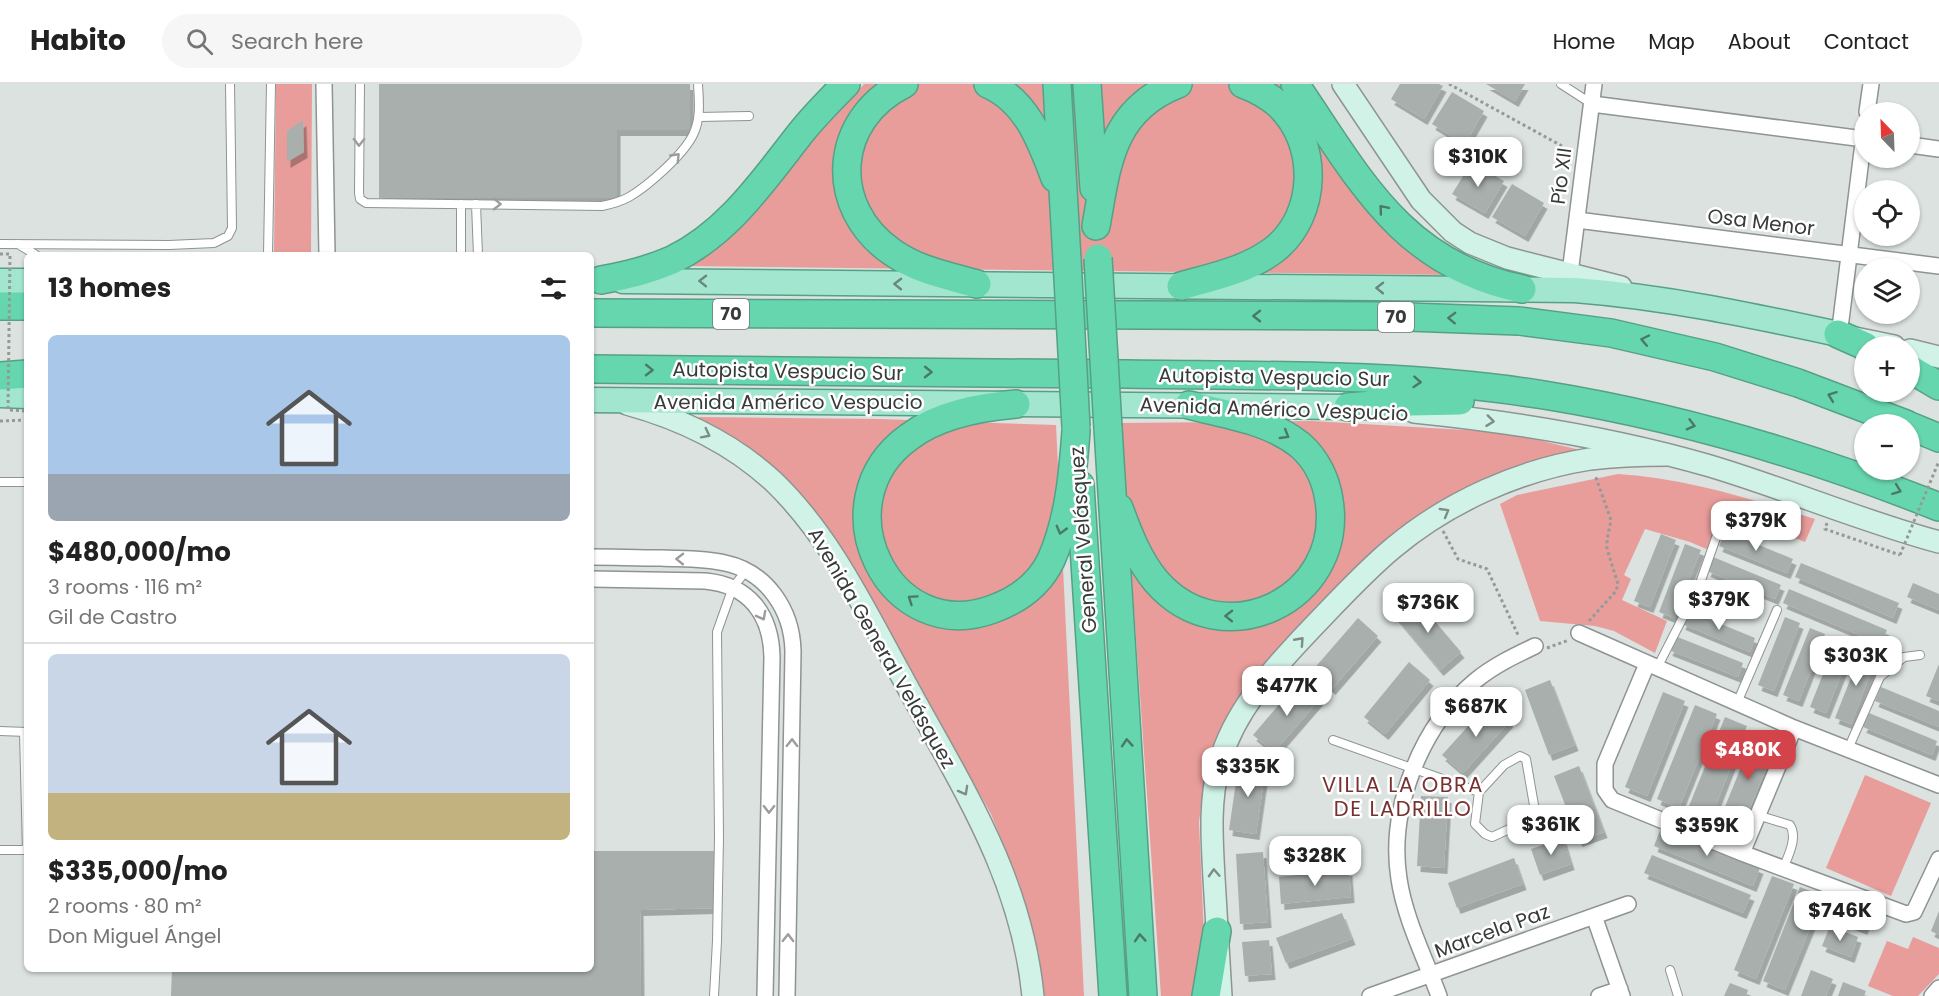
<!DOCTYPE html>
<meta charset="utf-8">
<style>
body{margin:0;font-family:Poppins,sans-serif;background:#f6f6f6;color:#222;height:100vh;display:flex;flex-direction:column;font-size:22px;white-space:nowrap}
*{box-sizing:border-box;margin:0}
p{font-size:20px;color:#767676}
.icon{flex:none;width:33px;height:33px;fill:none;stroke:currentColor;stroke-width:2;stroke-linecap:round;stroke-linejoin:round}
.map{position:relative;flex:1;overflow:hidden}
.sheet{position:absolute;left:24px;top:168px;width:570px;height:720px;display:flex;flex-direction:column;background:#fff;border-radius:9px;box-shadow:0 2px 4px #0004}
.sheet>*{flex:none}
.needle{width:39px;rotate:337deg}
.fabs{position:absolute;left:1854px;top:18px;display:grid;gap:12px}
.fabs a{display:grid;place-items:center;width:66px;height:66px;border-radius:50%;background:#fff;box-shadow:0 2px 4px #0004;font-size:30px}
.price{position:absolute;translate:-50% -51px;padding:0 14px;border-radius:12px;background:#fff;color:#222;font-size:20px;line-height:39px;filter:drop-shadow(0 2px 3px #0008)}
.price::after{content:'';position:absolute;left:50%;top:36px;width:18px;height:14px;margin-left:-9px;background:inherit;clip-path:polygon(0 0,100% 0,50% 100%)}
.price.active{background:#d3434a;color:#fff}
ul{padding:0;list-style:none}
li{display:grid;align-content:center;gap:12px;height:318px;padding:0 24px}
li+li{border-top:2px solid #e0e0e0}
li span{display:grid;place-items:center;height:186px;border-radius:9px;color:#555}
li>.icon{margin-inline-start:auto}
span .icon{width:108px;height:108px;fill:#fffc;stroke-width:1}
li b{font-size:26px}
h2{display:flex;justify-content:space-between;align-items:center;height:72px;padding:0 24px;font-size:26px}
header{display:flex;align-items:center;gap:36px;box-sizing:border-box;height:84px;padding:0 30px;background:#fff;border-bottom:2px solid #e0e0e0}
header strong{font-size:28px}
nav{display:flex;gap:33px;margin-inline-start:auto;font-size:21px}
.search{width:420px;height:54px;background:#f6f6f6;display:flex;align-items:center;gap:15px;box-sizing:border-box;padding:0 21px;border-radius:33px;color:#767676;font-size:22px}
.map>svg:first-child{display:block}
</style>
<header>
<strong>Habito</strong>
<div class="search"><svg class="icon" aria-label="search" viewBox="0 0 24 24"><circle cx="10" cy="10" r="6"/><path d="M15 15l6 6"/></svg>Search here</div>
<nav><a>Home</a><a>Map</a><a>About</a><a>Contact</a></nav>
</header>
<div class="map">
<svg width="1939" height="912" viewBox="0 0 1939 912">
<defs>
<filter id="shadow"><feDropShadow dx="3.5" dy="6" stdDeviation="0" flood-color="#0004"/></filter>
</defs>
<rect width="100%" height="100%" fill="#dbe2df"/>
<path fill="#e89d9a" d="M276 0H312L311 171 274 170Z
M864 0H1285L1454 191 681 182 747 129Z
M697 333 880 335 1056 341 1084 912H1041L1039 870 1019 798 991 730 912 591 785 398 743 359Z
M1312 337 1482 347 1529 354 1589 368 1522 380 1481 398 1304 539 1228 631 1206 685 1199 738 1204 852 1198 890 1192 912H1161L1121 339Z
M1618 390C1685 394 1751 415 1815 435L1805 458 1748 435 1729 437 1711 467 1690 458 1645 445 1624 491 1631 495 1622 516 1667 537 1655 569 1614 547 1595 542 1540 537 1500 420 1517 411Z
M1865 691 1931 719 1891 812 1826 784Z
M1913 853 1939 864V890L1918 912H1893L1868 902 1887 857 1908 865Z"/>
<path fill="#a8afac" filter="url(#shadow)" d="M379 0H690V46H617V114H379Z
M1400 0H1439L1443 2 1424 35 1391 15Z
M1486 0H1525L1515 17Z
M1452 8 1484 27 1465 60 1432 40Z
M303 36 304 68 287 78V47Z
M1472 78 1504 97 1485 129 1452 110Z
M1512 100 1544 119 1525 152 1492 133Z
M1725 447 1793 475 1787 489 1719 462Z
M1661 450 1676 456 1650 523 1634 517Z
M1685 460 1701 466 1674 534 1659 528Z
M1713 473 1781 501 1775 515 1707 487Z
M1801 479 1899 519 1893 534 1795 493Z
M1913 499 1939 510V526L1907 513Z
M1789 505 1887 546 1881 560 1783 519Z
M1416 515 1461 568 1440 586 1395 532Z
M1687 526 1755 554 1750 568 1682 540Z
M1785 533 1800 539 1774 607 1758 601Z
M1358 534 1378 552 1332 605 1312 587Z
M1810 544 1825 550 1799 617 1783 611Z
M1675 552 1743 579 1738 593 1669 566Z
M1837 555 1853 561 1826 629 1810 623Z
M1862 566 1877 572 1851 640 1835 634Z
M1409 578 1430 596 1385 650 1364 633Z
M1939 580V617L1926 612Z
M1550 596 1575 661 1549 671 1525 606Z
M1299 597 1320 615 1274 668 1253 651Z
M1881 603 1939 627V643L1875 617Z
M1663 608 1685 617 1647 712 1625 703Z
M1489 619 1510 637 1463 689 1442 671Z
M1695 621 1717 630 1679 724 1657 715Z
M1869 629 1937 657 1932 671 1863 643Z
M1725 633 1747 642 1710 736 1687 727Z
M1756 646 1778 654 1740 749 1718 740Z
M1239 677 1266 681 1256 750 1229 746Z
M1579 682 1604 748 1579 757 1554 692Z
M1421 712 1448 713 1444 784 1417 782Z
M1661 744 1760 784 1753 802 1654 762Z
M1563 754 1571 780 1540 791 1531 765Z
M591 767H714L713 824 640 826 641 912H171L172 885H591Z
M1263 768 1268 838 1240 840 1236 770Z
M1652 771 1751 811 1743 829 1644 789Z
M1514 774 1523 800 1457 824 1448 799Z
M1349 786 1351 813 1281 820 1279 793Z
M1772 792 1794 800 1756 895 1734 886Z
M1800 803 1823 812 1785 906 1763 897Z
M1843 814 1871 825 1864 845 1835 834Z
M1939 827V851L1931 847Z
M1342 829 1352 855 1286 879 1276 854Z
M1830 842 1858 853 1851 873 1822 862Z
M1269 856 1272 890 1245 892 1242 858Z
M1811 886 1833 895 1826 912H1801Z
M1843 898 1866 907 1864 912H1838Z
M1730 899 1748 906 1746 912H1724Z"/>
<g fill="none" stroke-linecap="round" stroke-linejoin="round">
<g stroke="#8e9491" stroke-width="10">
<path id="lane" d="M360 0 359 109 360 115 366 119 602 122C612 120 620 118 629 113 648 102 683 71 693 51 701 35 699 17 698 0
M1561 0 1592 20
M699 33 749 32
M461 120V171
M476 120 478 171
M0 160 169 161 214 159 228 152 232 144 230 0
M18 160 36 171
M268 171 271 0
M0 398H27
M1699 502 1724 431
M1657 584 1699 502 1736 514
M1737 619 1777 526
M0 647 27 648
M24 648 27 766
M1333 656 1479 708
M1848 665 1880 593 1904 573 1920 571
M1520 672 1526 675 1535 727 1531 735 1492 753 1485 750 1475 740 1479 708 1504 681Z
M1757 731 1790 741C1798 754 1788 772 1783 785
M0 766H27
M1670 886 1678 912
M714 912 717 857 719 753 717 548 733 503 746 487"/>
</g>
<g stroke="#8e9491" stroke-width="18">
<path id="street" d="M324 0 327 171
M1592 20 1864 55
M1867 28 1871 0
M1910 61 1939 65
M1577 136 1939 182
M1570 189 1594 0
M1838 250 1841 236 1864 51
M591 473C614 473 637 474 661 474 682 475 704 474 725 479 767 488 792 526 793 567L787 912
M591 495 705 497C749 501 771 530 772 573L765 912
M1579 549 1794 644 1939 701
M1647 580 1605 680V706L1612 716 1742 769 1906 830 1914 828 1939 775
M1742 769 1794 644
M1594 832 1622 912
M1370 912 1628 820
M1439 912C1425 874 1405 835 1399 795 1388 725 1421 642 1475 597 1493 582 1514 572 1535 562
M1599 912 1620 905
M1932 912 1939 904"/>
</g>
<g stroke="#8e9491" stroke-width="24">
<path id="secondary" d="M1343 0 1421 116 1453 148 1470 159 1507 174 1621 203
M1850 253 1894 262
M1910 266 1939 273
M627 320C682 335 732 359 774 398 830 452 864 524 901 591 958 697 1021 789 1033 912
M1414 328C1514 338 1613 354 1710 382 1787 405 1861 437 1939 458
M1221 912C1219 873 1216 833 1214 794 1212 756 1209 718 1219 681 1233 628 1272 586 1309 547 1336 519 1363 489 1393 464 1448 418 1519 386 1590 375 1615 372 1641 371 1667 371"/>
</g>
<g stroke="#56a086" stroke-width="27">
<path id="primary" d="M0 197H27
M623 197 1575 206C1665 213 1750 231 1838 250
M0 311 27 312
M591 316 1348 323"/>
</g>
<g stroke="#56a086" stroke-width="30">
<path id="highway" d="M904 0C833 35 827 123 892 168 917 186 948 192 977 200
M988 0C1027 17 1041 57 1055 94
M1057 0 1067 176
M1087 0 1094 104
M1295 0C1359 94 1401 180 1522 205
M1096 142C1107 80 1111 26 1178 0
M601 196C625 192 649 186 672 176 726 150 760 101 796 55 811 35 828 18 846 0
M1181 202C1213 193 1248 186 1275 165 1318 130 1319 59 1279 21 1268 11 1256 5 1243 0
M0 222H27
M591 229 1380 232 1519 237 1611 249 1715 273 1798 299 1906 340
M1838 250 1865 262
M591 285C769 287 948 289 1126 290 1265 292 1406 289 1544 311 1680 333 1811 372 1939 423
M1910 285 1939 302
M0 292 27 290
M1016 320C980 323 939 330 909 353 818 418 889 564 993 525 1018 516 1039 501 1051 476 1069 436 1073 389 1076 347
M1348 323 1410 318 1460 317
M1910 342 1939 354
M1108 344 1143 912
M1080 401 1113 912
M1119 424C1128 449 1139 477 1156 497 1222 574 1345 516 1329 416 1326 395 1316 375 1300 361 1269 336 1227 331 1189 321
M1206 912 1217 847"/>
</g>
<path stroke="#949a97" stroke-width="3" stroke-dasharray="3 3" stroke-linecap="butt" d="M1449 0 1562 62
M0 337 27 336
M1827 439 1825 445 1900 471
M1443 447 1458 475 1487 485 1519 553
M1589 537 1616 507 1618 500 1607 465V456L1611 436 1595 391
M1547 564 1569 556"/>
<use href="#lane" stroke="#fff" stroke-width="8"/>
<use href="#street" stroke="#fff" stroke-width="15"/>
<use href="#secondary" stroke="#d1f3e7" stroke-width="21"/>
<use href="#primary" stroke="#a3e6cf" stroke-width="24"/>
<use href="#highway" stroke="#66d6af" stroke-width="27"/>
<g stroke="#56a086" stroke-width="30" stroke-linecap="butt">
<path id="highway-bridge" d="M1098 174 1108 344
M1067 176 1076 343"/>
</g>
<path stroke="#949a97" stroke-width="3" stroke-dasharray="3 3" stroke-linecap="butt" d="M0 170H10L8 326 27 327
M1900 471 1939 377"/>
<use href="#highway-bridge" stroke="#66d6af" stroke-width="27"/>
</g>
<defs><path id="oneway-chevron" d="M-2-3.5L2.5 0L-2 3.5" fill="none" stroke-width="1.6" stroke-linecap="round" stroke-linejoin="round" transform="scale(1.5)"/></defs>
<g stroke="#9c9d9c">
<use href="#oneway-chevron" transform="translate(359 58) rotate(91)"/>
<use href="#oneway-chevron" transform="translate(676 73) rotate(-46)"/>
<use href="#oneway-chevron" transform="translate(497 120) rotate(1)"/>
<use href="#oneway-chevron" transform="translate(680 475) rotate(-179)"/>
<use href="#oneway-chevron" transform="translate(762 532) rotate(62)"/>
<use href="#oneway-chevron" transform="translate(792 659) rotate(-89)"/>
<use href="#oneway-chevron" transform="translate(769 725) rotate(91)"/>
<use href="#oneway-chevron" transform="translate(788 854) rotate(-89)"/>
</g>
<g stroke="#4a7968">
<use href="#oneway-chevron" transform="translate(1383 125) rotate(-130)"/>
<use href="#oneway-chevron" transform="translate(1257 232) rotate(-180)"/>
<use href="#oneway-chevron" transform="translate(1452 234) rotate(-178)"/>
<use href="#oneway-chevron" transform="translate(1645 256) rotate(-168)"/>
<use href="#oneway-chevron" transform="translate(649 286) rotate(1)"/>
<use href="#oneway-chevron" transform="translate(928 288) rotate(1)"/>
<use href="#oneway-chevron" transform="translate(1417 298) rotate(4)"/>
<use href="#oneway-chevron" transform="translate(1832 312) rotate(-159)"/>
<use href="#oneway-chevron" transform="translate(1691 341) rotate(15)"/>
<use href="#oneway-chevron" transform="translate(1285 351) rotate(31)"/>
<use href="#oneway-chevron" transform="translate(1897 406) rotate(21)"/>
<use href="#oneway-chevron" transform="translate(1061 446) rotate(105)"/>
<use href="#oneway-chevron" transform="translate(912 515) rotate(-146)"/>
<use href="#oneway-chevron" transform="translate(1229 532) rotate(-179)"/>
<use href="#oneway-chevron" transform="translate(1127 659) rotate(-94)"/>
<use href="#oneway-chevron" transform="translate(1140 854) rotate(-94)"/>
</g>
<g stroke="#68887c">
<use href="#oneway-chevron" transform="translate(703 197) rotate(-179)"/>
<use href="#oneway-chevron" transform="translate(898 200) rotate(-179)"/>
<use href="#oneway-chevron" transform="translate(1380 204) rotate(-179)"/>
</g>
<g stroke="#7d8e87">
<use href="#oneway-chevron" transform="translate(1490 337) rotate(7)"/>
<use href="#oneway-chevron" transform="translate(706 350) rotate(27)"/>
<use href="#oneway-chevron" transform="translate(1445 428) rotate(-30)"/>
<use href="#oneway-chevron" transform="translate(1300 557) rotate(-48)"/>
<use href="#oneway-chevron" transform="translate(964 707) rotate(61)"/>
<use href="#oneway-chevron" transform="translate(1214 789) rotate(-93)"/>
</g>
<g text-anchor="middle" stroke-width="5" stroke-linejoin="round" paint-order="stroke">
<g fill="#fff" stroke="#747674" stroke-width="1.5">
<rect x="713" y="215" width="36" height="30" rx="4.5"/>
<rect x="1378" y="218" width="36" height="30" rx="4.5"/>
</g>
<g font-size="18" font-weight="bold" fill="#383b39">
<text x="731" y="236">70</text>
<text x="1396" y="239">70</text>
</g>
<g font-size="20" fill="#383b39" stroke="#fff">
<text transform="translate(1561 92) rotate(-83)" y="7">Pío XII</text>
<text transform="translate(1761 138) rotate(7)" y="7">Osa Menor</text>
<text transform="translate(788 287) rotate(1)" y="7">Autopista Vespucio Sur</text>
<text transform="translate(1274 293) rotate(1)" y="7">Autopista Vespucio Sur</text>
<text x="788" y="325">Avenida Américo Vespucio</text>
<text transform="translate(1274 325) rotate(2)" y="7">Avenida Américo Vespucio</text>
<text transform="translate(1083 456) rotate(-94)" y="7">General Velásquez</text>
<text transform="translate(882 564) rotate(60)" y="7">Avenida General Velásquez</text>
<text transform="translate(1492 847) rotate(-20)" y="7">Marcela Paz</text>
</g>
<g font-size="21" letter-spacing="1.5" fill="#783131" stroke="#fff">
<text x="1403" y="708">VILLA LA OBRA<tspan x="1403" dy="24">DE LADRILLO</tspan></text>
</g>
</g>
</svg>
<div class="fabs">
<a><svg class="needle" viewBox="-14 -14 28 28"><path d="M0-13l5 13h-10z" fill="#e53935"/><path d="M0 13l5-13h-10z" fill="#767676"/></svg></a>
<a><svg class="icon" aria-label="locate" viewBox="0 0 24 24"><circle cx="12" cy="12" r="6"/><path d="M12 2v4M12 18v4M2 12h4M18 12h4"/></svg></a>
<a><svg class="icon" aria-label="layers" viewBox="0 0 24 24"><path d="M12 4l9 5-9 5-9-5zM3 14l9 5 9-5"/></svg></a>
<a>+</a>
<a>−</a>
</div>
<b class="price" style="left:1478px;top:104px">$310K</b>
<b class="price" style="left:1756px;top:468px">$379K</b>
<b class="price" style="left:1719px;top:547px">$379K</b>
<b class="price" style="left:1428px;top:550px">$736K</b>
<b class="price" style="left:1856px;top:603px">$303K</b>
<b class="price" style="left:1287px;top:633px">$477K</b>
<b class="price" style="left:1476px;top:654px">$687K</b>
<b class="price active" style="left:1748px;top:697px">$480K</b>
<b class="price" style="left:1248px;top:714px">$335K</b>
<b class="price" style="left:1551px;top:772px">$361K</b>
<b class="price" style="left:1707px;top:773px">$359K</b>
<b class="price" style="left:1315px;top:803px">$328K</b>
<b class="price" style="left:1840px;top:858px">$746K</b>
<section class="sheet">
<h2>13 homes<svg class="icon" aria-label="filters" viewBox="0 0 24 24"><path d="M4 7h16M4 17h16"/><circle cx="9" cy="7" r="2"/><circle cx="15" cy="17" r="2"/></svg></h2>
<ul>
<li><span style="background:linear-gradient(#a9c7e8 75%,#9aa5b1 0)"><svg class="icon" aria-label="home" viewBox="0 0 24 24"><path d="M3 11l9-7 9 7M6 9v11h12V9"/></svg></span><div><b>$480,000/mo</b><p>3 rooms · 116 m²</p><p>Gil de Castro</p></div></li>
<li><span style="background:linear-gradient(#c9d6e8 75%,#c2b280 0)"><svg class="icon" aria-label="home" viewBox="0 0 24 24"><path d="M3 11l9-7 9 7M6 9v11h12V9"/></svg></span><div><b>$335,000/mo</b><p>2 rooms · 80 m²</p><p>Don Miguel Ángel</p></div></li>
</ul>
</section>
</div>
